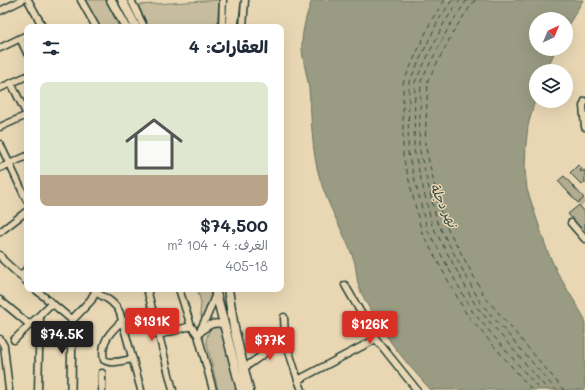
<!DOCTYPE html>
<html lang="ar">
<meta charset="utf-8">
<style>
body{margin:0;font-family:Mali,"Playpen Sans Arabic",sans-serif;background:#f6f6f7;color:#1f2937;direction:rtl;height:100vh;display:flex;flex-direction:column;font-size:15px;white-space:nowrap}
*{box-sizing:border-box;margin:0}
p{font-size:13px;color:#747a83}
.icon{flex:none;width:22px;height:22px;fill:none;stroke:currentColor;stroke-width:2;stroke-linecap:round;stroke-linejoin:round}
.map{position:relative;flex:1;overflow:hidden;direction:ltr}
.sheet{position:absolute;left:24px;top:24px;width:260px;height:268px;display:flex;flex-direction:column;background:#fff;border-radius:8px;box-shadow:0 4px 16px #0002;direction:rtl}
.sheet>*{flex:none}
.needle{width:26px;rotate:44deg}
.controls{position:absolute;left:529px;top:12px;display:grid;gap:8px}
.controls a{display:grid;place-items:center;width:44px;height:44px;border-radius:50%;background:#fff;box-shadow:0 4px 16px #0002;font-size:20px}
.price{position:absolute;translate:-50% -34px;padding:0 9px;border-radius:4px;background:#d93025;color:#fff;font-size:13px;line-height:26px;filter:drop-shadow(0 1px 2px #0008)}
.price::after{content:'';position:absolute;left:50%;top:24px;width:12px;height:9px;margin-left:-6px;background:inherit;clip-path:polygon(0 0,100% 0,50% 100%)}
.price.selected{background:#222;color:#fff}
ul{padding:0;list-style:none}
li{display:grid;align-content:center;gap:8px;height:212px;padding:0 16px}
li span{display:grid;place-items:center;height:124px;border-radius:8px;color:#555}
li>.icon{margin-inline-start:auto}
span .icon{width:72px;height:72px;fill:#fffc;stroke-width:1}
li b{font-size:17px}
h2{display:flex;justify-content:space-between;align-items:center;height:48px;padding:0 16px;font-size:17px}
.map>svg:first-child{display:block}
</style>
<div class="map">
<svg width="585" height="390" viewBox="0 0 585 390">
<rect width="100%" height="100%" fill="#e9d7b4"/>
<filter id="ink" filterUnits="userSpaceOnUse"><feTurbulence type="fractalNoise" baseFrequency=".025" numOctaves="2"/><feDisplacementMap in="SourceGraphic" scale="8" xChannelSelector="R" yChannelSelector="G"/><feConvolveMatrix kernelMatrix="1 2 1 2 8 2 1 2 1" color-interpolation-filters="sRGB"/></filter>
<g filter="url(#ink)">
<path fill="#c8be9f" stroke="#747e6a" d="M85 0H106L119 27H99Z
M219 0 217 27H148L138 5Z
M197 289H210C212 301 207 309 202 319L200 313 201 302Z
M215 327 221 328 237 390H218L206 340 209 331 212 328Z"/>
<path fill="#999b82" stroke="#687563" d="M312 0H583L566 29V19H536V49H556L546 71H536V96L528 126 526 144 525 170 527 189 547 250 557 272 585 319V390H431C403 360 378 329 361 292 356 282 357 270 354 260 344 232 328 207 320 179 311 150 312 118 309 89 307 73 301 57 302 41 303 27 307 13 312 0Z"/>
<path fill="#0003" d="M567 180 585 200V203L581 206 578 203Z"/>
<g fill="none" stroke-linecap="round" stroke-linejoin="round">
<path stroke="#314b40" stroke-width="1" stroke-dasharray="5 4" stroke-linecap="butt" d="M445 0 432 19 403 83V156L422 233 467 315 532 390
M452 0 438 21 409 82 408 153 427 229 472 311 540 390
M460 0 444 23 415 82 414 150 432 225 476 306 548 390
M467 0 450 25 421 81 419 147 437 222 480 302 556 390
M475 0 456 27 428 80 425 144 442 218 485 297 564 390"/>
</g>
<path fill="#b2ac90" stroke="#1f3d34" d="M578 165 582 169 580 170 581 172 584 170 585 171V184L584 183 582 185 570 173Z
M564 176 584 198 578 203 558 181Z
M579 205 585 212V233L568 214Z"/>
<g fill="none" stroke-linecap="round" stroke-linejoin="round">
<g stroke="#1f3d34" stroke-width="9">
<path id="minor" d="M28 0 43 27
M81 0 96 27
M131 0 144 27
M0 11 22 0
M222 27 223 0
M243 27 245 0
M20 38 27 53
M0 48 27 35
M11 83 27 115
M0 88 27 76
M585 101 583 106 585 127
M0 127 27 115
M0 144 27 201
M0 168 27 156
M571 223 585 239
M0 232 27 211
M0 255 3 260 27 282
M20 276 27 269
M345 285 376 339 417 390
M35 289 72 320
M147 289 173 390
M179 289 191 326 198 335 213 390
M95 292C106 298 115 302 120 313L141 390
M0 300 30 325
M284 317 285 339 298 380 302 390
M123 320C110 332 100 342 104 360 112 365 124 360 133 359
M201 332C207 325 215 321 224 325
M159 335 191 326
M198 335 208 314 216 293
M0 339 4 346 9 390
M14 340 52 303
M244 368 285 339
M298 380 376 339
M38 390 40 316
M102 390V373"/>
</g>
<g stroke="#1f3d34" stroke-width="10">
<path id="tertiary" d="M229 27 231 0
M234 27 237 0
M71 390 72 320 91 300 97 289"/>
</g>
<g stroke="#1f3d34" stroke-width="11">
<path id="secondary" d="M111 0 126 27
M122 0 136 27
M215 289 241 390
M228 289 234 328 249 390"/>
</g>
<use href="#minor" stroke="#e9d7b4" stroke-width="6"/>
<use href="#tertiary" stroke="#e9d7b4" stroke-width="7"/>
<use href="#secondary" stroke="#e9d7b4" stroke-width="8"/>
</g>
</g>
<g text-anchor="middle" stroke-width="3" stroke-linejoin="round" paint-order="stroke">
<g font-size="13" font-style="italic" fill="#314b40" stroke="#e9d7b4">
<text transform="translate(444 205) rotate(65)" y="5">نهر دجلة</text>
</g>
</g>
</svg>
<div class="controls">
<a><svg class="needle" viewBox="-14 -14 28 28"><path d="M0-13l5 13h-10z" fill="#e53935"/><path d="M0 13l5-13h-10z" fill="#747a83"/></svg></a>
<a><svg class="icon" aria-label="layers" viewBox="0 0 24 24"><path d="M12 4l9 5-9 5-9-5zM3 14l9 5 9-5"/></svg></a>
</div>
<b class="price" style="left:152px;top:342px">$131K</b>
<b class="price" style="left:370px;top:345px">$126K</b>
<b class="price selected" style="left:62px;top:355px">$74.5K</b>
<b class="price" style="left:270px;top:361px">$77K</b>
<section class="sheet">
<h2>العقارات: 4<svg class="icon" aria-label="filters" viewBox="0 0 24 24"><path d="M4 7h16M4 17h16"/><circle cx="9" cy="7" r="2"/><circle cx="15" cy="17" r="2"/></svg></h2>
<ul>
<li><span style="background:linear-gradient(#dfe7d0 75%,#b9a48a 0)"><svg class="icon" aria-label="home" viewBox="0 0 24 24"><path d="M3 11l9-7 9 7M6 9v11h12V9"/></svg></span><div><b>$74,500</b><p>الغرف: 4 · 104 m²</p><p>405-18</p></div></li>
</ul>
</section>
</div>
